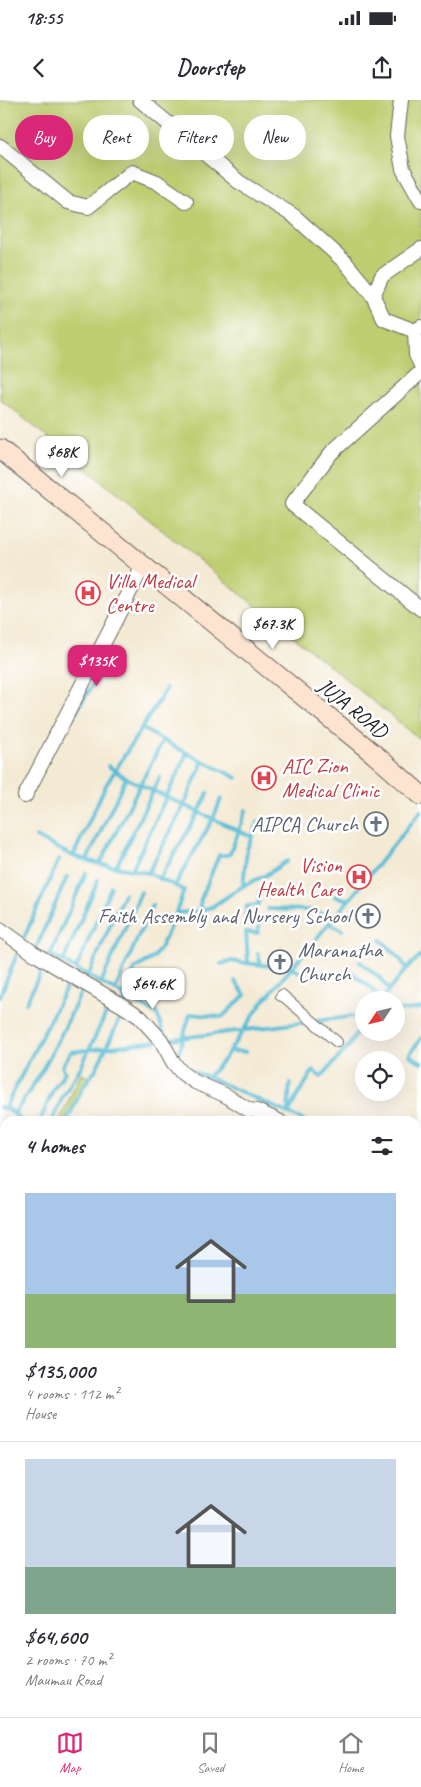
<!DOCTYPE html>
<meta charset="utf-8">
<style>
body{margin:0;font-family:Caveat,sans-serif;background:#f2f2f3;color:#2b2b33;height:100vh;display:flex;flex-direction:column;font-size:19px;white-space:nowrap}
*{box-sizing:border-box;margin:0}
p{font-size:16px;color:#7c7c81}
.icon{flex:none;width:28px;height:28px;fill:none;stroke:currentColor;stroke-width:2;stroke-linecap:round;stroke-linejoin:round}
.map{position:relative;flex:1;overflow:hidden}
.sheet{position:absolute;left:0px;top:1016px;width:421px;height:601px;display:flex;flex-direction:column;background:#fff;border-radius:15px 15px 0 0;box-shadow:0 5px 20px #0002}
.sheet>*{flex:none}
.banner{position:absolute;left:15px;top:15px;width:391px;height:45px;display:flex;gap:10px}
.needle{width:32px;rotate:235deg}
.controls{position:absolute;left:355px;top:891px;display:grid;gap:10px}
.controls a{display:grid;place-items:center;width:50px;height:50px;border-radius:50%;background:#fff;box-shadow:0 5px 20px #0002;font-size:25px}
.price{position:absolute;translate:-50% -42px;padding:0 11px;border-radius:10px;background:#fff;color:#222;font-size:16px;line-height:32px;filter:drop-shadow(0 1px 2px #0008)}
.price::after{content:'';position:absolute;left:50%;top:30px;width:15px;height:11px;margin-left:-8px;background:inherit;clip-path:polygon(0 0,100% 0,50% 100%)}
.price.active{background:#db2777;color:#fff}
ul{padding:0;list-style:none}
li{display:grid;align-content:center;gap:10px;height:265px;padding:0 25px}
li+li{border-top:1px solid #e1e1e2}
li span{display:grid;place-items:center;height:155px;border-radius:0px;color:#555}
li>.icon{margin-inline-start:auto}
span .icon{width:90px;height:90px;fill:#fffc;stroke-width:1}
li b{font-size:21px}
h2{display:flex;justify-content:space-between;align-items:center;height:60px;padding:0 25px;font-size:21px}
.pill{padding:0 18px;border-radius:22px;background:#fff;box-shadow:0 5px 20px #0002;font-size:18px;line-height:45px}
.pill.active{background:#db2777;color:#fff}
.status{display:flex;justify-content:space-between;align-items:center;height:35px;padding:0 25px;background:#fff;direction:ltr}
.status svg{height:14px;fill:currentColor}
header{display:flex;justify-content:space-between;align-items:center;height:65px;padding:0 25px;background:#fff;font-size:22px;font-weight:700}
.tab-bar{display:flex;justify-content:space-around;align-items:center;height:70px;border-top:1px solid #e1e1e2;background:#fff;font-size:14px;color:#7c7c81}
.tab-bar a{display:grid;justify-items:center;gap:2px}
.tab-bar .active{color:#db2777}
.map>svg:first-child{display:block}
</style>
<div class="status"><b>18:55</b><svg viewBox="0 0 49 12"><path d="M0 12V9h3v3zM5 12V6h3v6zM10 12V3h3v9zM15 12V0h3v12zM26 1h20v11H26zM47 4h2v5h-2z"/></svg></div>
<header><svg class="icon" aria-label="back" viewBox="0 0 24 24"><path d="M15 5l-7 7 7 7"/></svg>Doorstep<svg class="icon" aria-label="share" viewBox="0 0 24 24"><path d="M12 15V3M7 8l5-5 5 5M5 13v7h14v-7"/></svg></header>
<div class="map">
<svg width="421" height="1617" viewBox="0 0 421 1617">
<rect width="100%" height="100%" fill="#fff"/>
<filter id="ink" filterUnits="userSpaceOnUse"><feTurbulence type="fractalNoise" baseFrequency=".02" numOctaves="2"/><feDisplacementMap in="SourceGraphic" scale="10" xChannelSelector="R" yChannelSelector="G"/><feConvolveMatrix kernelMatrix="1 2 1 2 8 2 1 2 1" color-interpolation-filters="sRGB"/></filter>
<filter id="wash" filterUnits="userSpaceOnUse"><feTurbulence type="fractalNoise" baseFrequency=".0096" numOctaves="4" result="noise"/><feDisplacementMap in="SourceGraphic" scale="20" xChannelSelector="R" yChannelSelector="G"/><feGaussianBlur stdDeviation="1.12" result="paint"/><feColorMatrix in="noise" values="0 0 0 0 0 0 0 0 0 0 0 0 0 0 0 0 0 1.4 0 .05"/><feComposite in="paint" operator="in"/></filter>
<g filter="url(#wash)">
<rect width="100%" height="100%" fill="#f4ead4"/>
<path fill="#bdcd70" stroke="#6c7446" d="M0 0H421V640L0 299Z
M81 973 89 978 64 1021H59Z
M139 1613 403 1612 419 1617H137Z"/>
<g fill="none" stroke-linecap="round" stroke-linejoin="round">
<path stroke="#58bdd6" stroke-width="4" d="M73 617 102 569
M141 628 177 648 237 678
M108 666 126 678 252 737
M36 737 73 756 100 764 148 773 184 790 176 813
M73 756 106 685 166 589
M87 760 126 678
M100 764 163 640
M116 767 160 677
M132 770 187 653
M148 773 184 705 203 661
M160 778 199 712 208 693
M175 785 213 719 221 699
M243 786 247 749 259 721
M335 796 349 800
M268 809 310 810 334 818
M199 811 201 799 219 755H229L239 731 246 710
M330 824 342 830
M23 840 59 759
M381 840 394 852 407 868
M36 848 67 777
M258 853 261 865
M49 854 157 914 165 937
M50 855 86 773
M63 862 98 780
M248 862 246 832 258 833 260 819 245 817 247 806 258 805 260 792
M360 862 380 878 389 890
M221 864 230 861 261 865 292 867
M291 868 302 873 306 879
M76 869 111 787
M350 871 372 889 381 900 407 868 421 855
M88 876 124 794
M101 883 141 792
M115 890 152 805
M0 896 20 847
M26 903 45 863
M125 903 124 895 135 869 154 857 162 845 176 813 199 811 212 807 243 786 266 775 287 761
M396 911 421 908
M316 921 364 915
M421 938 409 955 421 962
M165 940 309 922
M230 951 246 952
M177 959 190 914 222 917 245 895 235 881
M188 970 208 977 305 1021
M208 977 224 959 261 904 354 794 421 711
M0 1007 10 1010 22 1021
M5 1008 71 878
M288 1010 290 983
M14 1014C44 972 62 934 83 888
M288 1014 296 998 313 971 321 977 348 947 364 921
M40 1021 54 988 65 972 62 966 71 952 158 941
M52 1021 63 996 81 967 108 909
M67 1021 83 987 96 969 124 910
M172 1021V1020
M248 1021 254 1014
M416 1066 421 1065
M416 1125 421 1119
M416 1160 421 1153
M416 1168 421 1170"/>
</g>
</g>
<g filter="url(#ink)">
<g fill="none" stroke-linecap="round" stroke-linejoin="round">
<g stroke="#68645c" stroke-width="12">
<path id="pedestrian" d="M281 896 282 895 337 942"/>
</g>
<g stroke="#68645c" stroke-width="16">
<path id="minor" d="M140 0 239 82 294 116 345 162 373 196
M401 0 397 36 403 69 421 101
M0 46 68 102 88 107 132 72 157 82 186 102
M421 149 382 176 373 196 384 219 415 231 421 227
M415 231 416 255 421 265
M421 272 332 352 292 404 421 509
M25 696 143 466
M0 829 35 854 125 907 140 917 161 940 173 962 182 973 195 982 225 995 249 1010 257 1011 279 1021
M416 1085H421
M0 1164 5 1165
M0 1301 5 1299
M416 1334 421 1337
M0 1430 5 1432
M416 1527 421 1530"/>
</g>
<g stroke="#68645c" stroke-width="21">
<path id="secondary" d="M0 349 374 654 421 695"/>
</g>
<use href="#pedestrian" stroke="#fff" stroke-width="10"/>
<use href="#minor" stroke="#fff" stroke-width="14"/>
<use href="#secondary" stroke="#fde4d1" stroke-width="19"/>
</g>
</g>
<defs>
<g id="hospital-ring" transform="scale(1.25)"><circle r="9.5" fill="#fff" stroke="#e0444e" stroke-width="1.5"/><path d="M-5-5h3v3.5h4V-5h3V5h-3V1.5h-4V5h-3Z" fill="#e0444e"/></g>
<g id="church-ring" transform="scale(1.25)"><circle r="9.5" fill="#fff" stroke="#6b7280" stroke-width="1.5"/><path d="M-1.2-6h2.4v3.5h3.3v2.4h-3.3V6h-2.4V-.1h-3.3v-2.4h3.3Z" fill="#6b7280"/></g>
</defs>
<g fill-rule="evenodd">
<use href="#hospital-ring" x="88" y="493"/>
<use href="#hospital-ring" x="264" y="678"/>
<use href="#church-ring" x="376" y="724"/>
<use href="#hospital-ring" x="359" y="777"/>
<use href="#church-ring" x="368" y="816"/>
<use href="#church-ring" x="280" y="862"/>
</g>
<g text-anchor="middle" stroke-width="5" stroke-linejoin="round" paint-order="stroke">
<g font-size="21" fill="#be3a42" stroke="#fff" text-anchor="start">
<text x="106" y="488">Villa Medical<tspan x="106" dy="24">Centre</tspan></text>
<text x="282" y="673">AIC Zion<tspan x="282" dy="24">Medical Clinic</tspan></text>
<text x="342" y="772" text-anchor="end">Vision<tspan x="342" dy="24">Health Care</tspan></text>
</g>
<g font-size="21" fill="#1c1c1c" stroke="#fff">
<text transform="translate(353 608) rotate(39)" y="7">JUJA ROAD</text>
</g>
<g font-size="21" fill="#5b616d" stroke="#fff" text-anchor="end">
<text x="358" y="731">AIPCA Church</text>
<text x="350" y="823">Faith Assembly and Nursery School</text>
<text x="298" y="857" text-anchor="start">Maranatha<tspan x="298" dy="24">Church</tspan></text>
</g>
</g>
</svg>
<div class="controls">
<a><svg class="needle" viewBox="-14 -14 28 28"><path d="M0-13l5 13h-10z" fill="#e53935"/><path d="M0 13l5-13h-10z" fill="#7c7c81"/></svg></a>
<a><svg class="icon" aria-label="locate" viewBox="0 0 24 24"><circle cx="12" cy="12" r="6"/><path d="M12 2v4M12 18v4M2 12h4M18 12h4"/></svg></a>
</div>
<b class="price" style="left:62px;top:378px">$68K</b>
<b class="price" style="left:273px;top:550px">$67.3K</b>
<b class="price active" style="left:97px;top:587px">$135K</b>
<b class="price" style="left:153px;top:910px">$64.6K</b>
<div class="banner">
<a class="pill active">Buy</a>
<a class="pill">Rent</a>
<a class="pill">Filters</a>
<a class="pill">New</a>
</div>
<section class="sheet">
<h2>4 homes<svg class="icon" aria-label="filters" viewBox="0 0 24 24"><path d="M4 7h16M4 17h16"/><circle cx="9" cy="7" r="2"/><circle cx="15" cy="17" r="2"/></svg></h2>
<ul>
<li><span style="background:linear-gradient(#a9c7e8 65%,#8fb573 0)"><svg class="icon" aria-label="home" viewBox="0 0 24 24"><path d="M3 11l9-7 9 7M6 9v11h12V9"/></svg></span><div><b>$135,000</b><p>4 rooms · 112 m²</p><p>House</p></div></li>
<li><span style="background:linear-gradient(#c9d6e8 70%,#7fa58c 0)"><svg class="icon" aria-label="home" viewBox="0 0 24 24"><path d="M3 11l9-7 9 7M6 9v11h12V9"/></svg></span><div><b>$64,600</b><p>2 rooms · 70 m²</p><p>Maumau Road</p></div></li>
</ul>
</section>
</div>
<nav class="tab-bar">
<a class="active"><svg class="icon" aria-label="map" viewBox="0 0 24 24"><path d="M3 6l6-2 6 2 6-2v14l-6 2-6-2-6 2zM9 4v14M15 6v14"/></svg>Map</a>
<a><svg class="icon" aria-label="saved" viewBox="0 0 24 24"><path d="M7 4h10v16l-5-4-5 4z"/></svg>Saved</a>
<a><svg class="icon" aria-label="home" viewBox="0 0 24 24"><path d="M3 11l9-7 9 7M6 9v11h12V9"/></svg>Home</a>
</nav>
